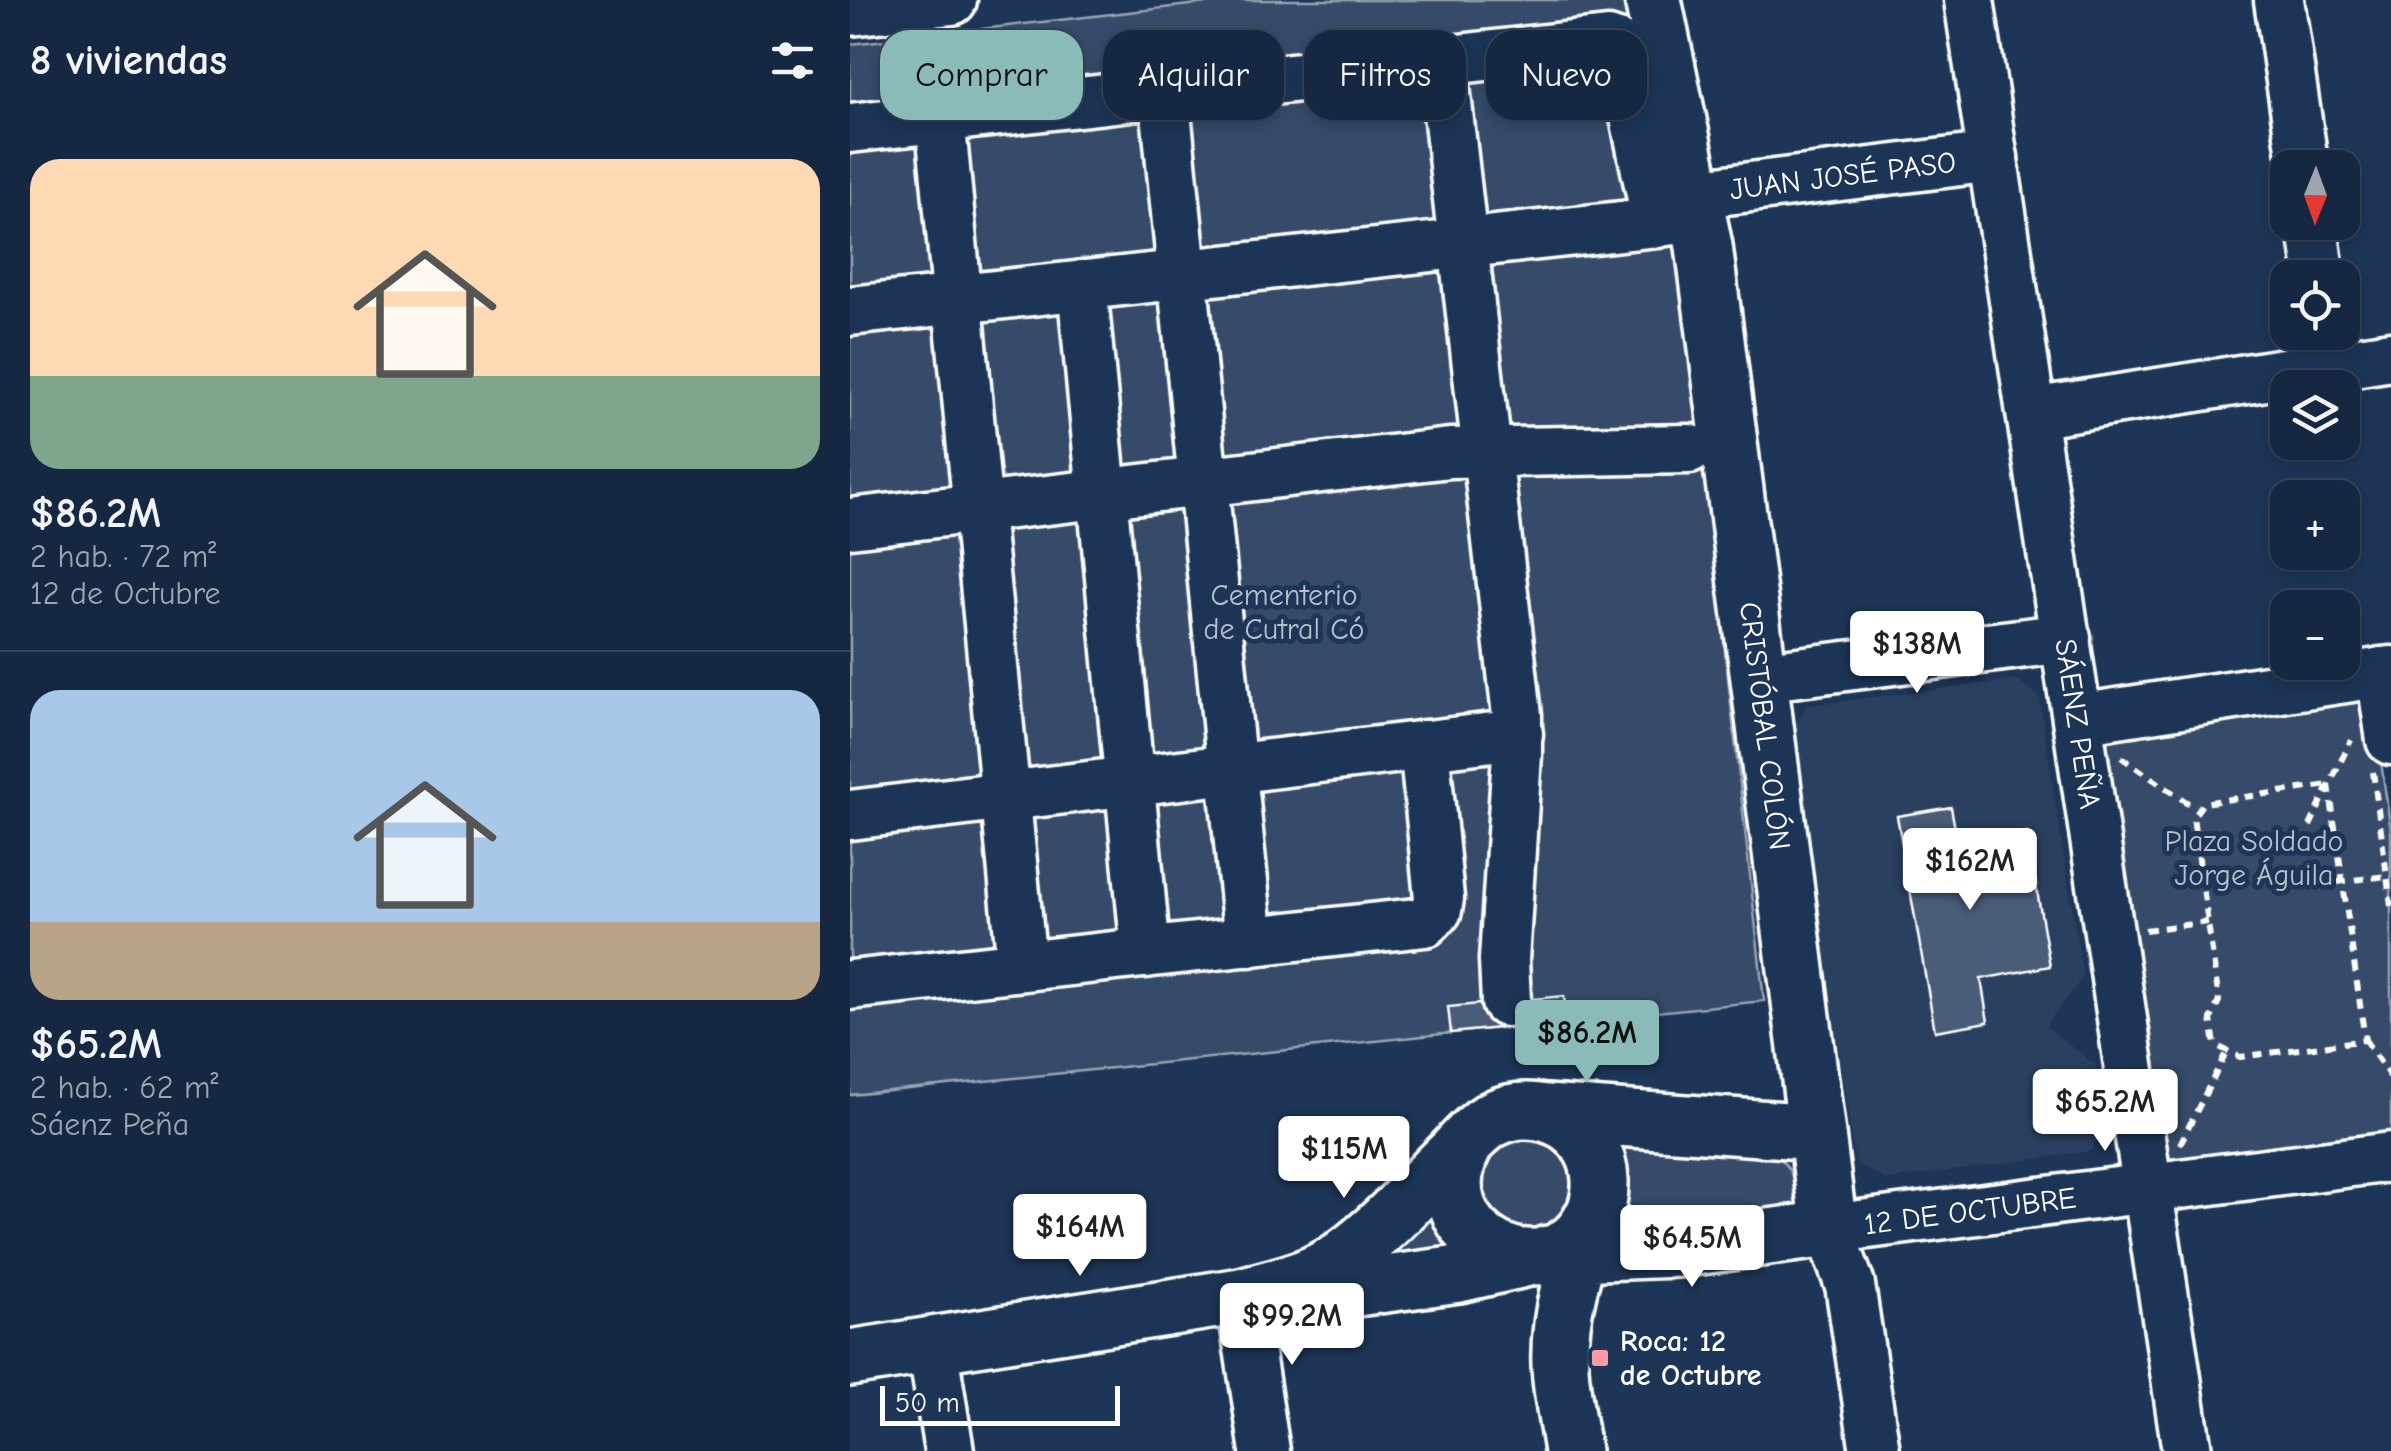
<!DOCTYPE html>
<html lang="es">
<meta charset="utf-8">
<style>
body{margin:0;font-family:"Comic Neue",sans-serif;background:#23344c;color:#f1f3f6;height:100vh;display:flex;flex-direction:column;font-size:38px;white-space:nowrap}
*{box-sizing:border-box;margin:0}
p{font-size:32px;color:#9ea6b1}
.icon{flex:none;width:55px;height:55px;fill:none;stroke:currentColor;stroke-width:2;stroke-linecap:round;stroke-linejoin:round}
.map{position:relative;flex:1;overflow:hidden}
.drawer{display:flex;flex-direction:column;background:#162841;width:850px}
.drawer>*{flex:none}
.top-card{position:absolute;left:30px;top:30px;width:950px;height:90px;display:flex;gap:20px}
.needle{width:65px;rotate:181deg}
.buttons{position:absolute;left:1420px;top:150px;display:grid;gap:20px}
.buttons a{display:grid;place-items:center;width:90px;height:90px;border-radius:20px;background:#162841;box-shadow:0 5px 15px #0003,0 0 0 2px #35445a;font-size:50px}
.scale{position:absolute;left:30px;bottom:25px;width:240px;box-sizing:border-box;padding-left:10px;border:5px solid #fff;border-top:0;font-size:28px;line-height:35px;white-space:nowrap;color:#fff;-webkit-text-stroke:8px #1d3557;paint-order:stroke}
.price{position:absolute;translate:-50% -85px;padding:0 22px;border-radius:10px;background:#fff;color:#222;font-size:32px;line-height:65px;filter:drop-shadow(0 2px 5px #0008)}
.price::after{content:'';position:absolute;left:50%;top:60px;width:30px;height:22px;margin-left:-15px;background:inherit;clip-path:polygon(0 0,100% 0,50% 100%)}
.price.selected{background:#8bbbb9;color:#111}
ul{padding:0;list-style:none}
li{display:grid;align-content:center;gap:20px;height:530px;padding:0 30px}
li+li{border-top:2px solid #35445a}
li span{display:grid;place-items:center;height:310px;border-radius:30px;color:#555}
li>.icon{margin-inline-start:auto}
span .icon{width:180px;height:180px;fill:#fffc;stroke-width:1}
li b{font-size:42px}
h2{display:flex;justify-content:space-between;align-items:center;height:120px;padding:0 30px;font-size:42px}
.pill{padding:0 35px;border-radius:30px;background:#162841;box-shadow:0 5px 15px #0003,0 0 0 2px #35445a;font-size:35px;line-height:90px}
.pill.selected{background:#8bbbb9;color:#111}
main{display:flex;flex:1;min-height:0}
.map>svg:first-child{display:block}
</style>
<main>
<section class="drawer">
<h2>8 viviendas<svg class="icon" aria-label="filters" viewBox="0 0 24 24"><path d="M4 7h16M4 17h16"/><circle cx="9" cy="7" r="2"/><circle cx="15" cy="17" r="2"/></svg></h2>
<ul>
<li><span style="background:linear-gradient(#ffd9b3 70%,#7fa58c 0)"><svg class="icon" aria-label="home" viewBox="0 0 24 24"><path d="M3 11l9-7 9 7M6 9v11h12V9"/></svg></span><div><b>$86.2M</b><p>2 hab. · 72 m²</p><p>12 de Octubre</p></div></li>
<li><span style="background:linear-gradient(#a9c7e8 75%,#b9a48a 0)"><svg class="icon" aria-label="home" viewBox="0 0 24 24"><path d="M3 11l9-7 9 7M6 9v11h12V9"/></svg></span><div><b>$65.2M</b><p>2 hab. · 62 m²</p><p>Sáenz Peña</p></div></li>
</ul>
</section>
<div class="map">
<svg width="1541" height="1451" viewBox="0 0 1541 1451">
<rect width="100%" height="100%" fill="#1d3557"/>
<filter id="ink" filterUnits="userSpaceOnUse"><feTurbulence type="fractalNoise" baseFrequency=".01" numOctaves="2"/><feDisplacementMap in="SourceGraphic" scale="20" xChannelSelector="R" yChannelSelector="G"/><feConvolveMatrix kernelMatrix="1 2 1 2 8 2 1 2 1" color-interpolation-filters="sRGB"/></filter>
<g filter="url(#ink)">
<path fill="#2a4161" d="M1166 680 1189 697 1233 977 1195 1026 1246 1065 1256 1129 1240 1151 1037 1180 1005 1163 942 728 957 705Z"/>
<path fill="#364b69" stroke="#9aa5b4" stroke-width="2.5" d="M383 0H775L829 237 914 1001 0 1095V44Z
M1522 700 1541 831V1138L1320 1164 1314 1160 1253 746 1263 737Z
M687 1131 725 1163C727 1207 722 1216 680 1233L637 1217 624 1173 640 1144Z
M756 1135 926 1154C941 1169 949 1184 947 1206L747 1242Z
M583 1200 614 1252 513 1272Z"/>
<path fill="#4a5d79" stroke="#fff" stroke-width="2.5" d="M1101 807 1108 845 1177 833 1200 966 1131 979 1138 1022 1085 1031 1047 816Z
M714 996 717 1021 601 1033 598 1007Z"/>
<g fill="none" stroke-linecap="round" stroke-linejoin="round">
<g stroke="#fff" stroke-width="55">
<g id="minor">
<path id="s1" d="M1119 0 1337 1451"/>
<path d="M1429 0 1454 168"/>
<path d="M0 11 102 0"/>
<path d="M592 60 667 715V754L654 960 656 1002"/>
<path d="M314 92 399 942"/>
<path d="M90 117 172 966"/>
<path d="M0 128 758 42 767 45 772 54 807 223"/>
<path id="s2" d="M844 194 1143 157"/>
<path d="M1462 222 1470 278"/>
<path d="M232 285 296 953"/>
<path d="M0 311 835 219"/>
<path d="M1182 413 1541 356"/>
<path d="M0 523 600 453 839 449"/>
<path d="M1531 672 1541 740"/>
<path d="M909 677 1216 638"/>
<path d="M1228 719 1541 671"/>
<path d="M0 815 668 734"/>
<path d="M0 985 575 922 587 910 589 898 574 745"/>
<path d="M391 1296 415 1451"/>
<path d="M82 1345 99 1451"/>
<path id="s3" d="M1025 1451 1000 1285 979 1229 1541 1157"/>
</g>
</g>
<g stroke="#fff" stroke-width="62">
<path id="major" d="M696 1113 966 1132
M698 1254 828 1249 979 1229 854 246 803 0
M391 1296C428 1286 466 1279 497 1255 535 1227 568 1189 602 1156 615 1143 626 1129 641 1120 676 1101 721 1113 741 1148 752 1167 753 1193 744 1214 702 1305 563 1238 616 1142
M0 1358 391 1296 499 1289 609 1274 683 1257
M722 1451C718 1423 711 1393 710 1365 708 1314 724 1266 741 1219"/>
</g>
<path stroke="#fff" stroke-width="6" stroke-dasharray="10 8" stroke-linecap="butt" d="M1271 757 1348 810
M1523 772 1541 906
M1479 785 1515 1040 1390 1057 1365 1045 1361 1019 1369 1001 1343 817 1353 803Z
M1460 826 1501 740
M1469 884 1537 876
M1295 930 1358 922
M1515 1040 1541 1078
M1330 1144 1377 1051"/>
<use href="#minor" stroke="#1d3557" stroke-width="48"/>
<use href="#major" stroke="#1d3557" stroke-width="55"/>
</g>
</g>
<rect fill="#ff9aa2" stroke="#1d3557" stroke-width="4" x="740" y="1348" width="20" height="20" rx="5"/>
<g text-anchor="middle" stroke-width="10" stroke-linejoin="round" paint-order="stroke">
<g font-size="30" fill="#fff" stroke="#1d3557">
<text dy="10" stroke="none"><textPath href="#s2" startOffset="150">JUAN JOSÉ PASO</textPath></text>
<text dy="10" stroke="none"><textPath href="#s1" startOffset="732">SÁENZ PEÑA</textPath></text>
<text transform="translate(915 726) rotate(83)" y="10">CRISTÓBAL COLÓN</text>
<text dy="10" stroke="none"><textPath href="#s3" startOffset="370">12 DE OCTUBRE</textPath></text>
</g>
<g font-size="30" fill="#b9c0ca" stroke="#1d3557">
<text x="434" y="605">Cementerio<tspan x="434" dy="34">de Cutral Có</tspan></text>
<text x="1404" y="851">Plaza Soldado<tspan x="1404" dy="34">Jorge Águila</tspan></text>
</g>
<g font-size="30" font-weight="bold" fill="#fff" stroke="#1d3557" text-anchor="start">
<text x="770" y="1351">Roca: 12<tspan x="770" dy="34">de Octubre</tspan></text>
</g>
</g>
</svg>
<div class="buttons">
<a><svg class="needle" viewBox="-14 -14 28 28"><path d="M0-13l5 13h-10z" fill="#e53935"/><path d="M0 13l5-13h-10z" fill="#9ea6b1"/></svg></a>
<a><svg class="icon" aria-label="locate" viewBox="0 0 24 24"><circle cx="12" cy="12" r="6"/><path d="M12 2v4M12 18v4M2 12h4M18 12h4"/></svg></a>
<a><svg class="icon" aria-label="layers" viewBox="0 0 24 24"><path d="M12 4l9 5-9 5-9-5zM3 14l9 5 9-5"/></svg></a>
<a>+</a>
<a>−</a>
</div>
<div class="scale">50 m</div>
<b class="price" style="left:1067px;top:696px">$138M</b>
<b class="price" style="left:1120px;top:913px">$162M</b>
<b class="price selected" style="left:737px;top:1085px">$86.2M</b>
<b class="price" style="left:1255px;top:1154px">$65.2M</b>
<b class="price" style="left:494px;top:1201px">$115M</b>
<b class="price" style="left:230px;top:1279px">$164M</b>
<b class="price" style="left:842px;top:1290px">$64.5M</b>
<b class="price" style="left:442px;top:1368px">$99.2M</b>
<div class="top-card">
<a class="pill selected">Comprar</a>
<a class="pill">Alquilar</a>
<a class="pill">Filtros</a>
<a class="pill">Nuevo</a>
</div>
</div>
</main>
